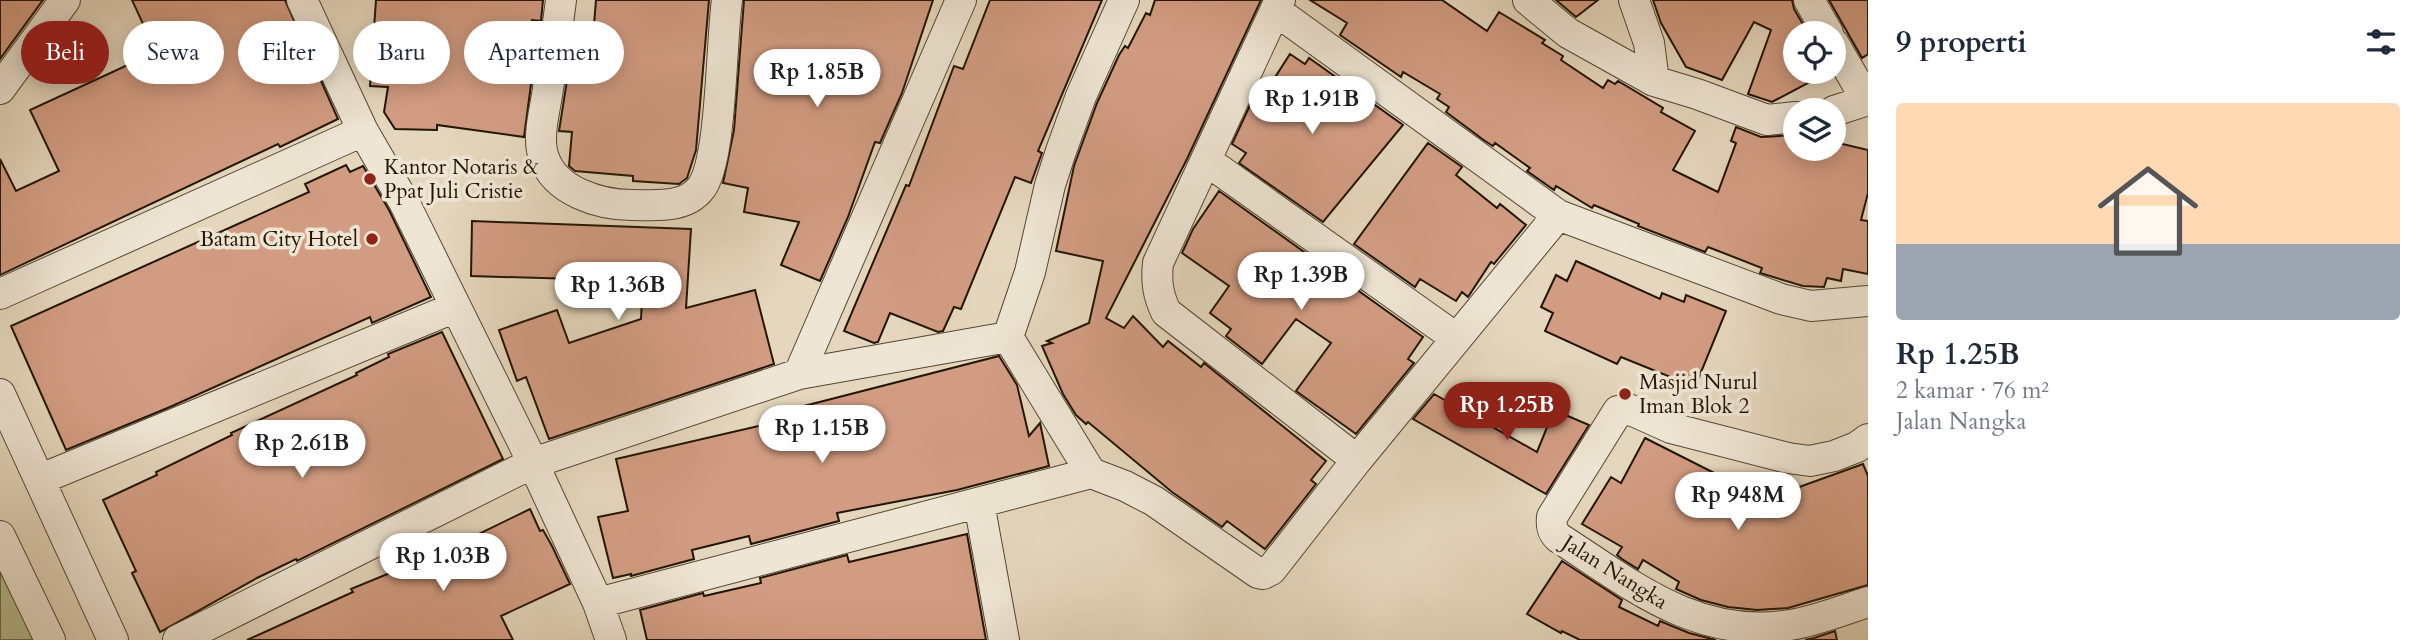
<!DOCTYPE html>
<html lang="id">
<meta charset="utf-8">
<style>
body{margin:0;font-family:Cardo,serif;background:#f6f6f7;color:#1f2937;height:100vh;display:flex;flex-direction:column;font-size:26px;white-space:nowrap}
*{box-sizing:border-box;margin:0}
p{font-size:23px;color:#747a83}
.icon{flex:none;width:38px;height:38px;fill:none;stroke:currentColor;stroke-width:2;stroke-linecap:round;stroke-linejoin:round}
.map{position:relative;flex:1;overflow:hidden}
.panel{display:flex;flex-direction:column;background:#fff;width:560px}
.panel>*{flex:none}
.top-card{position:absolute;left:21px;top:21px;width:665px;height:63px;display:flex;gap:14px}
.buttons{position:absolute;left:1783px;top:21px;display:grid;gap:14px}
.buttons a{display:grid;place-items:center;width:63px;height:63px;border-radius:50%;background:#fff;box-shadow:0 4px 18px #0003;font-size:35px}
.price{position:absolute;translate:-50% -60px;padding:0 16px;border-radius:24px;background:#fff;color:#222;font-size:23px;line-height:46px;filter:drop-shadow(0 2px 4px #0008)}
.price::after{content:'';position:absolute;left:50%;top:42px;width:21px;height:16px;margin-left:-10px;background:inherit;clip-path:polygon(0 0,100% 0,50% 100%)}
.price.selected{background:#8f2418;color:#fff}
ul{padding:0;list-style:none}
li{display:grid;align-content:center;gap:14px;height:371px;padding:0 28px}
li span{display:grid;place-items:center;height:217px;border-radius:7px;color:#555}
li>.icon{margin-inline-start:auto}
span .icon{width:126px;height:126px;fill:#fffc;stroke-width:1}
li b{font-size:30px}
h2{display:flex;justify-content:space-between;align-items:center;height:84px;padding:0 28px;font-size:30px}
.chip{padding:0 24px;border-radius:32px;background:#fff;box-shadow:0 4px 18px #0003;font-size:24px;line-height:63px}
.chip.selected{background:#8f2418;color:#fff}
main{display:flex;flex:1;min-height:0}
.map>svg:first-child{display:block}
</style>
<main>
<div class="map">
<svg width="1868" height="640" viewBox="0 0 1868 640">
<rect width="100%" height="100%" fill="#e5d7bd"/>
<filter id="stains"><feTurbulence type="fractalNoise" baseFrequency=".00286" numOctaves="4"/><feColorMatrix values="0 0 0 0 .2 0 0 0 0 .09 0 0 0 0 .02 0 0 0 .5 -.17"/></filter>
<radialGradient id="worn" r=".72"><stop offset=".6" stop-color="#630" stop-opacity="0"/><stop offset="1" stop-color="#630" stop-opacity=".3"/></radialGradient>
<path fill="#b5be91" stroke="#6c6a4a" stroke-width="2" d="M0 548 45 640H0Z"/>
<path fill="#d29c82" stroke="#231503" stroke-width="2" d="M0 0H43L0 59Z
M132 0H285L338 119 280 147 278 144 0 275V159L16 191 59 171 30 110 156 52Z
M376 0H543L541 21 532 20 525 76 532 77 524 137 437 125V130L395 129 384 112 388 87 370 86Z
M596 0H709L696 150 687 178 679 184 633 181V176L575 171 569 166 572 132 559 131 576 23 594 25Z
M744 0H933L902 93 880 143 875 142 848 217 820 281 781 265 799 222 744 212 748 188 723 183 734 130Z
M990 0H1102L1038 151 1042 153 1031 183 1015 177 961 309 954 307 943 331 938 332 890 313 878 342 874 343 844 331 906 185 909 186 954 66 963 69Z
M1155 0H1261L1187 159 1106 318 1124 328 1133 316 1163 347 1168 341 1201 367 1204 363 1326 461 1311 480 1316 484 1265 549 1227 521 1222 527 1172 492 1088 422 1086 424 1076 415 1063 394 1042 346 1052 343 1047 341 1089 323 1103 261 1056 251 1074 166 1097 103 1119 55 1125 46 1128 48 1146 13 1150 15Z
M1310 0H1442L1487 31 1499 12 1545 40 1542 43 1563 56 1561 60 1603 88 1608 80 1615 84 1618 81 1663 108 1661 112 1695 131 1673 170 1718 192 1736 143 1731 141 1736 127 1761 137 1796 135V149H1834V142L1868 150V193L1861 220 1868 221V274L1843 269 1841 281 1827 278 1824 287 1803 286 1760 273 1762 268 1708 247 1705 252 1638 226 1639 224 1594 205 1592 208 1556 186 1554 190 1527 171 1530 168 1495 143 1493 146 1485 141 1446 112 1449 107 1437 99 1440 94 1403 72 1401 77 1340 35 1347 23Z
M1556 0H1598L1576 17Z
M1653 0H1792L1794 9 1808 33H1796V72H1830L1832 75 1823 80 1821 76 1772 102 1748 94 1771 30 1754 22 1722 80 1686 67 1661 23Z
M1829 0H1868V54L1862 58Z
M1290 54 1305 64 1309 58 1403 125 1323 222 1239 163 1246 153 1232 144 1258 88 1265 93Z
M1428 143 1462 167 1456 175 1497 208 1500 204 1526 225 1494 264 1491 262 1468 297 1462 292 1456 301 1420 279 1415 287 1354 244Z
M346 165 350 172 363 166 389 210 431 297 372 323 370 317 170 407 66 450 11 326 309 192 305 184Z
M1219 191 1423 337 1408 359 1414 363 1356 434 1296 391 1331 343 1296 319 1262 364 1226 336 1231 329 1210 313 1229 286 1182 253 1193 229Z
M472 221 691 229 686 308 755 290 774 364 549 439 526 377 517 381 499 330 557 310 569 343 641 319 643 281 471 276Z
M1576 261 1660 299 1662 293 1684 302 1686 295 1726 311 1695 387 1621 357 1617 364 1545 331 1553 313 1541 307 1556 275 1567 281Z
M442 332 503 459 297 561 296 559 257 578 160 632 132 573 136 571 103 500 157 475 156 472 232 435 231 433 357 375 356 373 389 357 388 354Z
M999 356 1017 385 1029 436 1040 423 1049 466 957 490 837 513 839 521 751 544 749 536 692 550 694 559 631 576V574L613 578 598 517 628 511 616 459 806 415 804 406Z
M1434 394 1537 452 1554 410 1589 425 1546 494 1413 419Z
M1645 438 1728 480 1768 486 1766 499 1863 464 1868 476V585L1788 608 1757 610 1728 607 1701 600 1676 589 1679 582 1643 560 1638 569 1622 559 1617 555 1622 547 1582 524 1611 477 1621 483Z
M530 509 540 531 543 530 552 546 570 584 501 616 513 640H247L353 592 351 589 446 550Z
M967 534 986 640H647L640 610 703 593 704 596 761 583 760 578 847 555 849 562Z
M1562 561 1622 600 1619 607 1658 626 1660 621 1689 633 1716 640H1580L1562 631 1561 633 1527 614Z
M1835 631 1837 640H1805L1814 638Z"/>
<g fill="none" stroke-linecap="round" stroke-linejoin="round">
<g stroke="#544632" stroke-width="32">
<path id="minor" d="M302 0 363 131 404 202 533 463 598 603 611 640
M561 0C557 32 552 63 547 95 544 114 537 139 544 158 555 191 599 205 632 205 655 205 685 209 701 188 722 161 721 41 727 0
M1124 0 1081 96 1061 151 1050 185 1030 272 1008 337 1091 473 1125 486 1154 501 1258 573 1263 574 1271 570 1357 460 1558 215
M1280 0 1158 263C1156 282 1158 295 1166 312L1357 460
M1528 0 1568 33 1654 81 1697 94 1767 120 1796 117
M1634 0 1649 43 1654 81
M1809 0 1828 33
M1275 10 1558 215 1781 299 1811 306 1868 301
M1834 44 1867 101
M0 89 65 0
M1834 111 1868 100
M1207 161 1456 338
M0 294 363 131
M799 374 961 0
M0 394 113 640
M1868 439 1857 447 1834 456 1810 461 1788 458 1671 428 1631 410 1618 411 1552 517C1551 526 1552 532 1559 538 1632 585 1697 640 1790 625 1816 621 1843 610 1868 602
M41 479 456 307
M979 503 1004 640
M0 536 50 640
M598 603 1091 473
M178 640 533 463 799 374 1008 337"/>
</g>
<use href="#minor" stroke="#eee5d4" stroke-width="30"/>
</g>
<g fill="#8f2418" stroke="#eee5d4" stroke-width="2.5">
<circle cx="370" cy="179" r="7"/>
<circle cx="372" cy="239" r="7"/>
<circle cx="1625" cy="394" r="7"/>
</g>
<g text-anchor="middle" stroke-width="7" stroke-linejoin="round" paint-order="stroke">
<g font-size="21" fill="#231503" stroke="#eee5d4" text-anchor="start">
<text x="384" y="174">Kantor Notaris &amp;<tspan x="384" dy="24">Ppat Juli Cristie</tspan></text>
<text x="358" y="246" text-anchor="end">Batam City Hotel</text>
<text x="1639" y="389">Masjid Nurul<tspan x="1639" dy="24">Iman Blok 2</tspan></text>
</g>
<g font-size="21" fill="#231503" stroke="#eee5d4">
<text transform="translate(1615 572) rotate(32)" y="7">Jalan Nangka</text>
</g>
</g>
<rect width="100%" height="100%" filter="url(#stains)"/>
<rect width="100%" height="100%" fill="url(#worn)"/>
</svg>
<div class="buttons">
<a><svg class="icon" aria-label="locate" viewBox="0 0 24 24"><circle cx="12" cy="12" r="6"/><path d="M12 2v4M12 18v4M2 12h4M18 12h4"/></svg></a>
<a><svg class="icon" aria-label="layers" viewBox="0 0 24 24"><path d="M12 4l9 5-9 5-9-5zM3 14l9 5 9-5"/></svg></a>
</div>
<b class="price" style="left:817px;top:109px">Rp 1.85B</b>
<b class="price" style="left:1312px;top:136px">Rp 1.91B</b>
<b class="price" style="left:1301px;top:312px">Rp 1.39B</b>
<b class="price" style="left:618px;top:322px">Rp 1.36B</b>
<b class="price selected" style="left:1507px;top:442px">Rp 1.25B</b>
<b class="price" style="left:822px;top:465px">Rp 1.15B</b>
<b class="price" style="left:302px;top:480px">Rp 2.61B</b>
<b class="price" style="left:1738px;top:532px">Rp 948M</b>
<b class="price" style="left:443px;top:593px">Rp 1.03B</b>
<div class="top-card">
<a class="chip selected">Beli</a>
<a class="chip">Sewa</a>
<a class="chip">Filter</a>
<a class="chip">Baru</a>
<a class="chip">Apartemen</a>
</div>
</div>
<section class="panel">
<h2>9 properti<svg class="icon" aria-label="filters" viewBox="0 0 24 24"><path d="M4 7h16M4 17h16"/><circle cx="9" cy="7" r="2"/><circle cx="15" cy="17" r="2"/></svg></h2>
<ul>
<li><span style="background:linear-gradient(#ffd9b3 65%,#9aa5b1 0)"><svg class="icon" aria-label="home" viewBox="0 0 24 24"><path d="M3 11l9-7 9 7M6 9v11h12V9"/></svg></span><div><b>Rp 1.25B</b><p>2 kamar · 76 m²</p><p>Jalan Nangka</p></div></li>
</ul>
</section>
</main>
